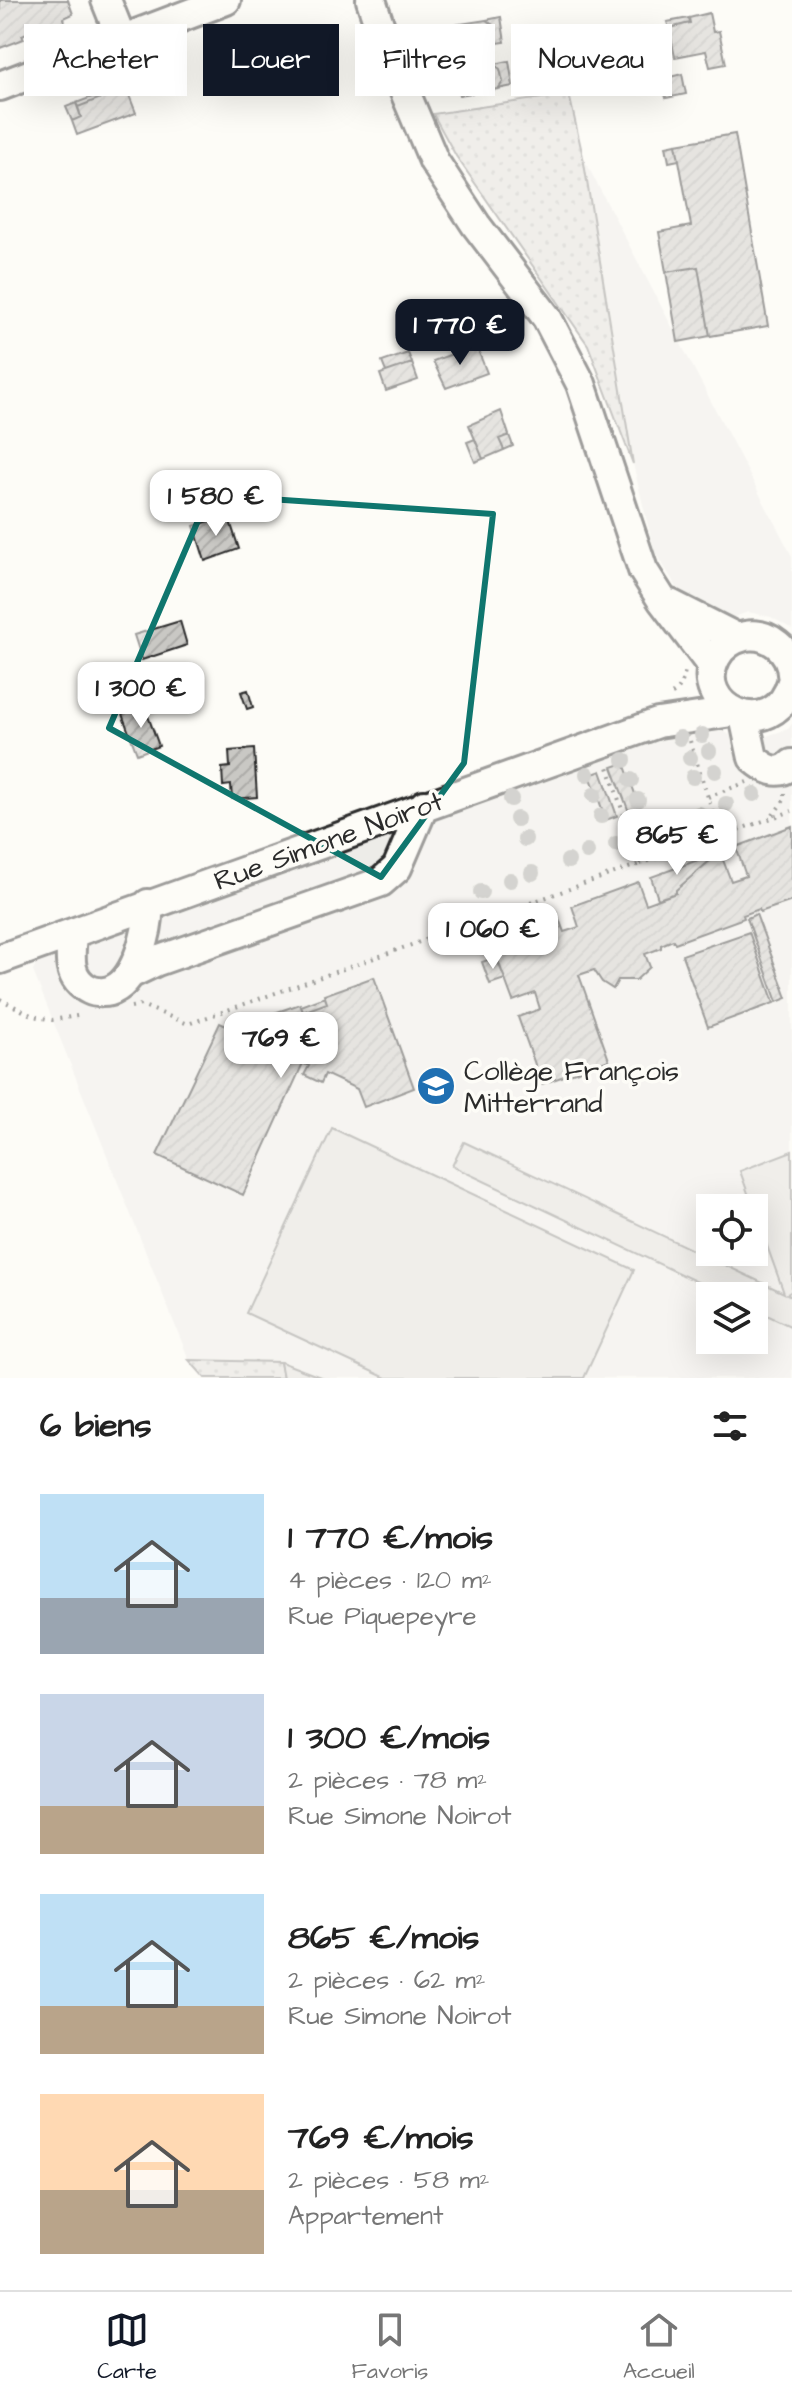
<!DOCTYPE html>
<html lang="fr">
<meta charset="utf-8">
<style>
body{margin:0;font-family:"Architects Daughter",sans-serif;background:#f2f2f2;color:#222;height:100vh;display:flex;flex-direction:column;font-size:30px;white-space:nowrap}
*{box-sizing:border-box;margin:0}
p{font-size:26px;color:#767676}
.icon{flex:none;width:44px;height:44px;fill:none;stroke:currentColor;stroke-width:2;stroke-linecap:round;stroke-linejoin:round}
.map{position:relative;height:1378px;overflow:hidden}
.panel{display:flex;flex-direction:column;background:#fff;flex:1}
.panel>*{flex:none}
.top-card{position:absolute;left:24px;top:24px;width:744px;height:72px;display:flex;gap:16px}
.fabs{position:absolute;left:696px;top:1194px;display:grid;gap:16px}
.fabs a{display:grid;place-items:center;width:72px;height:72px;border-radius:0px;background:#fff;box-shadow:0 8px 32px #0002;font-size:40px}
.price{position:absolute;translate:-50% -68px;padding:0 18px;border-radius:16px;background:#fff;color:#222;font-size:26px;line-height:52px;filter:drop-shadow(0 2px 4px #0008)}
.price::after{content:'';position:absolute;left:50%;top:48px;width:24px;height:18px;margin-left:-12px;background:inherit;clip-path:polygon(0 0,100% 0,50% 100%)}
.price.on{background:#111827;color:#fff}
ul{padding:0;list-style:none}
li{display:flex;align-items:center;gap:24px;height:200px;padding:0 40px}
li span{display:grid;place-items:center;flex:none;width:224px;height:160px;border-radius:0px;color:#555}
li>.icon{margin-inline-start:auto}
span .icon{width:96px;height:96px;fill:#fffc;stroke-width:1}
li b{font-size:34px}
h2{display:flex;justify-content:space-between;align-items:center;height:96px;padding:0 40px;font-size:34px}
.tag{padding:0 28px;border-radius:0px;background:#fff;box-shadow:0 8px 32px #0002;font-size:28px;line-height:72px}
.tag.on{background:#111827;color:#fff}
.dock{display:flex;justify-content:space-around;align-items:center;height:112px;border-top:2px solid #e0e0e0;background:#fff;font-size:22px;color:#767676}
.dock a{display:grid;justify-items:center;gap:4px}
.dock .on{color:#111827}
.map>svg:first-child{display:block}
</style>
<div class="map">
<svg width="792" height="1378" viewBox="0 0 792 1378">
<defs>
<pattern id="grass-dots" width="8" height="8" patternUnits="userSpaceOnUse" patternTransform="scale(2)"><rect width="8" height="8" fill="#dfdeda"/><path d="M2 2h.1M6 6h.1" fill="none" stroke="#c0bfbb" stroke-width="1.8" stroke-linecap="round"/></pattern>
<pattern id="forest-firs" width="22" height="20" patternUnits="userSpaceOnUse" patternTransform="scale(2)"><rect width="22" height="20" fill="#dfdeda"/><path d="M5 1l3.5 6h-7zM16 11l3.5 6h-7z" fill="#c0bfbb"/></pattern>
<pattern id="building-hatch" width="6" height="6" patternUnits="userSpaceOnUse" patternTransform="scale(2)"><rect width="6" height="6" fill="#c9c8c4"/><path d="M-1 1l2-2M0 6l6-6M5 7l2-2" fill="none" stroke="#adaca9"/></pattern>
</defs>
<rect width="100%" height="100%" fill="#fdfcf7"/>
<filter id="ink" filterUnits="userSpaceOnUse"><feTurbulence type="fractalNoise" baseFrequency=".0125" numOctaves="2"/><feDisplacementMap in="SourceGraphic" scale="16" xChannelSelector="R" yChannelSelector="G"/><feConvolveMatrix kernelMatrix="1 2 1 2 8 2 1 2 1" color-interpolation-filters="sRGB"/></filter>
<g filter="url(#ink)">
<path fill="#edece8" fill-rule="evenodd" d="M583 157 792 556V629L771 617 748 612 729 619 707 612 679 591 654 550 633 464Z
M792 724V1378H323L280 1362 189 1360 33 971 37 961 688 726 711 725 732 736 760 738 788 729ZM710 1208H754V1252H710ZM710 1296H754V1340H710Z"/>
<path fill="url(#grass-dots)" stroke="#858482" stroke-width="2" d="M569 94 583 157 633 464 588 345 456 156 433 114Z
M189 1360 280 1362 283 1378H205Z"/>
<path fill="url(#forest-firs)" stroke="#858482" stroke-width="2" d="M280 1362H281L323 1378H283Z"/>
<path fill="#dfdeda" stroke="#858482" stroke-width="2" d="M332 1128 634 1270 584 1378H386L246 1313Z
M464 1142 784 1293 740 1171 792 1151V1291L787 1294 792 1297V1327L754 1309V1296H727L452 1166Z"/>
<path fill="url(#building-hatch)" stroke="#2b2b2b" stroke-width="2" d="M0 0H68L73 14 64 18 65 23 45 31 43 26 22 35 24 39 0 48Z
M709 13 713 32 719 31 726 64 710 67 706 51 675 57 669 28 690 23 689 18Z
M501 17 505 42 490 44 495 38 493 25 486 20Z
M689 18 690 23 669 28 667 22Z
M486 20 493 25 495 38 490 44 470 48 473 67 494 64 500 69 503 82 498 89 472 93 471 86 458 88 455 70 450 71 446 51 452 50 449 34 461 32 460 24Z
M460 24 461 32 449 34 448 26Z
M509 61 513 86 498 89 503 82 500 69 494 64Z
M682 74 686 94 666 98 662 79Z
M125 85 136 113 77 135 72 121 81 117 78 107 101 98 100 94Z
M471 86 472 93 459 95 458 88Z
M100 94 101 98 78 107 76 103Z
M76 103 81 117 72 121 66 107Z
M735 134 768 326 710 336 698 267 666 272 659 232 691 226 676 144Z
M676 144 679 160 669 162 666 146Z
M698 267 710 336 678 342 666 272Z
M476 345 487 373 446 388 433 361Z
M408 353 412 363 386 372 382 362Z
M412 363 418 380 386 391 380 374Z
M501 411 509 435 499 439 504 450 483 459 469 425Z
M509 435 513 446 504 450 499 439Z
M475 439 483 459 475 462 467 442Z
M228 515 239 549 205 561 194 526Z
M180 621 187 645 142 660 134 635Z
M248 690 253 707 247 709 241 692Z
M144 705 159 746 137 754 122 714Z
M254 749 257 797 232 799 231 785 223 786 222 768 230 767 229 751Z
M624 763 640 808 629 812 612 767Z
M601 771 617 816 606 820 590 775Z
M792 826V901L760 912 759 909 743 915 744 918 675 943 673 940 661 945V948L645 954 650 967 636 980H618L613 989 602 982 594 970 579 975 609 1060 542 1084 518 1017 540 1009 535 993 513 1001 489 936 556 911 564 932 579 927 572 906 638 882 646 904 676 893V890L720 852 731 881 746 876 736 847Z
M720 852 676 890V893L658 899 651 877Z
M756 914 787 998 777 1002 747 918Z
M749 932 774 1003 708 1027 682 955Z
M496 957 505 979 490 984 482 962Z
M374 977 414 1088 364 1107 357 1089 325 1074 321 1083 304 1075 309 1066 303 1063 243 1195 157 1155 220 1023 261 1042 282 1034 274 1013 300 1004 303 1012 327 1003 324 995Z
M325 997 327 1003 303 1012 301 1006Z
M275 1015 282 1034 261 1042 235 1030Z"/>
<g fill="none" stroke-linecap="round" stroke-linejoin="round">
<g stroke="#2b2b2b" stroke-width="34">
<path id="minor" d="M106 0 122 40 121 54
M371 0 389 54 434 161 476 225 547 318 581 384 643 570 662 600 712 666
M0 86 226 0
M670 604 737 638
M792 674C791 650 769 632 745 636 733 639 722 646 716 657 689 707 773 748 792 682
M744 716 753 758C765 769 779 777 792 764
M72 935C70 957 67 979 90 990 96 993 108 993 114 989 137 978 150 928 148 904
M0 959 658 723 732 712
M132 973 157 961 381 882 397 868 424 805"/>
</g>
<path stroke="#2b2b2b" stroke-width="4" stroke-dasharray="2 6" stroke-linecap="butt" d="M672 694C681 690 683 680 685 671
M690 741 720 835
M708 797 747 782
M773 815 785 799V791
M640 864 792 811
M0 999 33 1016 52 1020 83 1015
M131 1007 141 1005 188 1024 640 864 608 767"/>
<use href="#minor" stroke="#fdfcf7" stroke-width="28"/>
</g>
<g fill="#a2a29f">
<circle cx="702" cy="735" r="8"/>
<circle cx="680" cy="738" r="8"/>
<circle cx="709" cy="751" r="8"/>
<circle cx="690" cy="758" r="8"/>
<circle cx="624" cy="760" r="8"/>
<circle cx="715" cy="771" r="8"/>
<circle cx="587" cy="774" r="8"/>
<circle cx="693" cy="777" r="8"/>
<circle cx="631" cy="780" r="8"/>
<circle cx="754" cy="794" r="8"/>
<circle cx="594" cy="795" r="8"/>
<circle cx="511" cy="799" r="8"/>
<circle cx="638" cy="800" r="8"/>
<circle cx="726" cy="804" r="8"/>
<circle cx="699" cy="814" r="8"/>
<circle cx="601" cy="816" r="8"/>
<circle cx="517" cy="819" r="8"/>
<circle cx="674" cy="825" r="8"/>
<circle cx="647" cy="834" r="8"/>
<circle cx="525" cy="839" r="8"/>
<circle cx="616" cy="844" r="8"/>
<circle cx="587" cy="852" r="8"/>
<circle cx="568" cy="861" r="8"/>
<circle cx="532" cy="873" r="8"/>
<circle cx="510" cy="880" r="8"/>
<circle cx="481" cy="892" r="8"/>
</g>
</g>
<path d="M0 0H792V1378H0ZM209 495 493 514 464 763 381 877 109 728Z" fill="#fdfcf7" fill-opacity=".55" fill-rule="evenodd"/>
<path fill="none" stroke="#0f766e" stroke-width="6" stroke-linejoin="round" d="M209 495 493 514 464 763 381 877 109 728Z"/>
<defs>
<g id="school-disc" transform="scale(2)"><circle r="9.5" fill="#1f6fb2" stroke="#fdfcf7"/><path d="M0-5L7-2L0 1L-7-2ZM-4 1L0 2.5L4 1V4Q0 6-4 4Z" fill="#fff"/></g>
</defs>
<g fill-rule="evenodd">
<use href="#school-disc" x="436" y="1086"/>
</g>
<g text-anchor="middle" stroke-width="7" stroke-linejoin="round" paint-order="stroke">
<g font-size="28" fill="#2b2b2b" stroke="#fdfcf7">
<text transform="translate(328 840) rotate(-20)" y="10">Rue Simone Noirot</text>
</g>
<g font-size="28" fill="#2b2b2b" stroke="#fdfcf7" text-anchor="start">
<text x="464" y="1080">Collège François<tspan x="464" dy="32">Mitterrand</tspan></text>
</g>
</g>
</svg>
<div class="fabs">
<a><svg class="icon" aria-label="locate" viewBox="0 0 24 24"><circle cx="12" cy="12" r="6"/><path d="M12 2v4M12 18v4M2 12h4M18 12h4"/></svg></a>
<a><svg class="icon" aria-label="layers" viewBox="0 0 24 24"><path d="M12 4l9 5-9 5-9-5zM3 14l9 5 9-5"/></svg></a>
</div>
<b class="price on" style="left:460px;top:367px">1 770 €</b>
<b class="price" style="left:216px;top:538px">1 580 €</b>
<b class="price" style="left:141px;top:730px">1 300 €</b>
<b class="price" style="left:677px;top:877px">865 €</b>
<b class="price" style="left:493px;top:971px">1 060 €</b>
<b class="price" style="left:281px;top:1080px">769 €</b>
<div class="top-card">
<a class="tag">Acheter</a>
<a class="tag on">Louer</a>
<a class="tag">Filtres</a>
<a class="tag">Nouveau</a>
</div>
</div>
<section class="panel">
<h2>6 biens<svg class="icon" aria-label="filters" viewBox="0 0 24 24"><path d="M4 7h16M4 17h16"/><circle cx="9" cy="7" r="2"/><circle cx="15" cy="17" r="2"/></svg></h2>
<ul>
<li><span style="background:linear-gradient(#bfe0f5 65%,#9aa5b1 0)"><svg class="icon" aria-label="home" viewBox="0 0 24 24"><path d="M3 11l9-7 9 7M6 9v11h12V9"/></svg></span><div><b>1 770 €/mois</b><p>4 pièces · 120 m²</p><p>Rue Piquepeyre</p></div></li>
<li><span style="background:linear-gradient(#c9d6e8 70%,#b9a48a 0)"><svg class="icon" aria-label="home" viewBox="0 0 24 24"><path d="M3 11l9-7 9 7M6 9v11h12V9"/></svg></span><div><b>1 300 €/mois</b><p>2 pièces · 78 m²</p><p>Rue Simone Noirot</p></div></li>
<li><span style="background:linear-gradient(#bfe0f5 70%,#b9a48a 0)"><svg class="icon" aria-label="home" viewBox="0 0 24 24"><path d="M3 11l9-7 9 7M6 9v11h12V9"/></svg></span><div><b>865 €/mois</b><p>2 pièces · 62 m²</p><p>Rue Simone Noirot</p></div></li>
<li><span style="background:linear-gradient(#ffd9b3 60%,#b9a48a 0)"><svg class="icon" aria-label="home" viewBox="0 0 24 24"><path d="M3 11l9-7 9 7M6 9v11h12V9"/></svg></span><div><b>769 €/mois</b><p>2 pièces · 58 m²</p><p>Appartement</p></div></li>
</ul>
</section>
<nav class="dock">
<a class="on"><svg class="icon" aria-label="map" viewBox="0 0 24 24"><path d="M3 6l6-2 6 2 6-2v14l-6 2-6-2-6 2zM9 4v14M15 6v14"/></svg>Carte</a>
<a><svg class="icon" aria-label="saved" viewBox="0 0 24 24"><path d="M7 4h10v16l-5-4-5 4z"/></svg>Favoris</a>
<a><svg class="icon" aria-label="home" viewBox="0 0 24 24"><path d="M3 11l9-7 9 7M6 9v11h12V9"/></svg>Accueil</a>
</nav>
